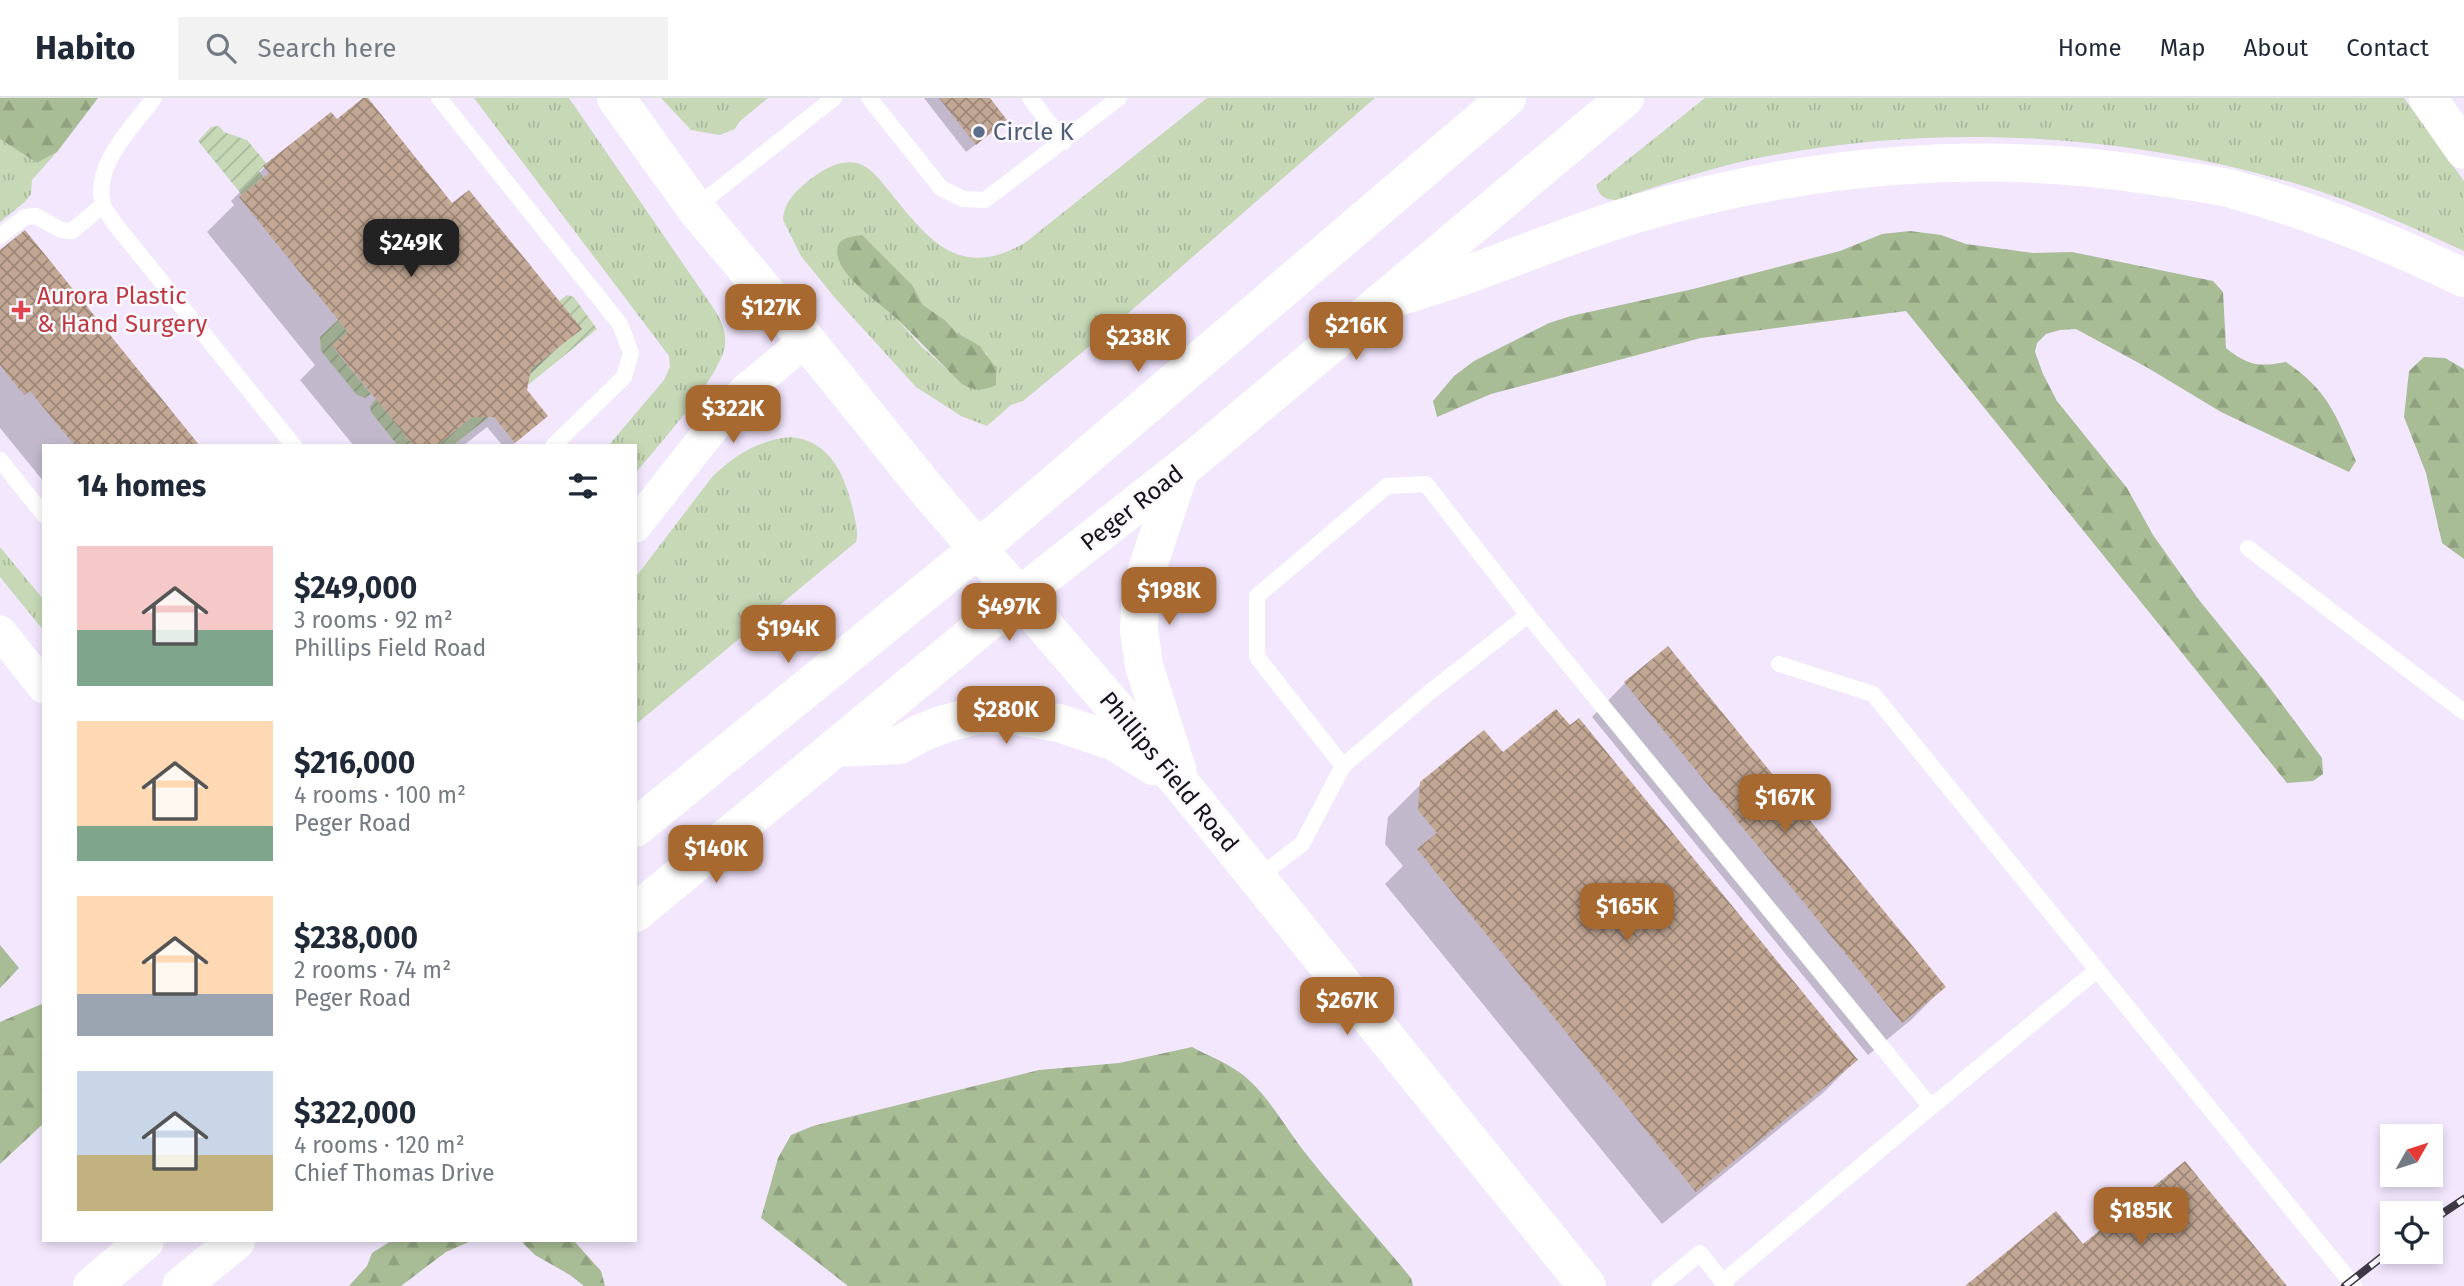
<!DOCTYPE html>
<meta charset="utf-8">
<style>
body{margin:0;font-family:"Fira Sans",sans-serif;background:#f2f2f3;color:#1f2937;height:100vh;display:flex;flex-direction:column;font-size:26px;white-space:nowrap}
*{box-sizing:border-box;margin:0}
p{font-size:23px;color:#747a83}
.icon{flex:none;width:38px;height:38px;fill:none;stroke:currentColor;stroke-width:2;stroke-linecap:round;stroke-linejoin:round}
.map{position:relative;flex:1;overflow:hidden}
.drawer{position:absolute;left:42px;top:346px;width:595px;height:798px;display:flex;flex-direction:column;background:#fff;border-radius:0px;box-shadow:0 4px 10px #0003}
.drawer>*{flex:none}
.needle{width:46px;rotate:51deg}
.fabs{position:absolute;left:2380px;top:1026px;display:grid;gap:14px}
.fabs a{display:grid;place-items:center;width:63px;height:63px;border-radius:0px;background:#fff;box-shadow:0 4px 10px #0003;font-size:35px}
.price{position:absolute;translate:-50% -60px;padding:0 16px;border-radius:14px;background:#a86930;color:#fff;font-size:23px;line-height:46px;filter:drop-shadow(0 2px 4px #0008)}
.price::after{content:'';position:absolute;left:50%;top:42px;width:21px;height:16px;margin-left:-10px;background:inherit;clip-path:polygon(0 0,100% 0,50% 100%)}
.price.on{background:#222;color:#fff}
ul{padding:0;list-style:none}
li{display:flex;align-items:center;gap:21px;height:175px;padding:0 35px}
li span{display:grid;place-items:center;flex:none;width:196px;height:140px;border-radius:0px;color:#555}
li>.icon{margin-inline-start:auto}
span .icon{width:84px;height:84px;fill:#fffc;stroke-width:1}
li b{font-size:30px}
h2{display:flex;justify-content:space-between;align-items:center;height:84px;padding:0 35px;font-size:30px}
header{display:flex;align-items:center;gap:42px;box-sizing:border-box;height:98px;padding:0 35px;background:#fff;border-bottom:2px solid #e0e1e3}
header strong{font-size:33px}
nav{display:flex;gap:38px;margin-inline-start:auto;font-size:24px}
.search{width:490px;height:63px;background:#f2f2f3;display:flex;align-items:center;gap:18px;box-sizing:border-box;padding:0 24px;border-radius:0px;color:#747a83;font-size:26px}
.map>svg:first-child{display:block}
</style>
<header>
<strong>Habito</strong>
<div class="search"><svg class="icon" aria-label="search" viewBox="0 0 24 24"><circle cx="10" cy="10" r="6"/><path d="M15 15l6 6"/></svg>Search here</div>
<nav><a>Home</a><a>Map</a><a>About</a><a>Contact</a></nav>
</header>
<div class="map">
<svg width="2464" height="1188" viewBox="0 0 2464 1188">
<defs>
<pattern id="grass-tufts" width="24" height="20" patternUnits="userSpaceOnUse" patternTransform="scale(1.75)"><rect width="24" height="20" fill="#c6d8b6"/><path d="M3 7l-1-3M5 7V3M7 7l1-3M15 17l-1-3M17 17v-4M19 17l1-3" fill="none" stroke="#a9b89c"/></pattern>
<pattern id="forest-firs" width="22" height="20" patternUnits="userSpaceOnUse" patternTransform="scale(1.75)"><rect width="22" height="20" fill="#a8bc95"/><path d="M5 1l3.5 6h-7zM16 11l3.5 6h-7z" fill="#90a180"/></pattern>
<pattern id="garden-furrows" width="10" height="10" patternUnits="userSpaceOnUse" patternTransform="scale(1.75)"><rect width="10" height="10" fill="#c6d8b6"/><path d="M-1 1l2-2M0 10L10 0M9 11l2-2" fill="none" stroke="#a9b89c"/></pattern>
<pattern id="building-cross-hatch" width="8" height="8" patternUnits="userSpaceOnUse" patternTransform="scale(1.75)"><rect width="8" height="8" fill="#c2a794"/><path d="M0 0l8 8M0 8l8-8" fill="none" stroke="#9d8778"/></pattern>
</defs>
<rect width="100%" height="100%" fill="#f3e7fe"/>
<path fill="url(#grass-tufts)" fill-rule="evenodd" d="M474 0H569L708 202C717 215 727 230 725 247 722 277 656 350 635 376V348H608L664 282 670 269 669 258Z
M661 0H768L739 24 735 31 720 37 691 32Z
M1207 0H1375L1102 238 1023 303 1011 307 987 328 961 318 916 289 835 200 801 158 783 122C784 104 795 94 808 83 822 72 839 61 857 65 871 69 880 82 889 93 928 141 959 184 1026 144ZM892 169 913 188 923 207 945 222 957 235 979 248 988 257 949 273 921 248 894 218 864 194Z
M1705 0H2404L2464 83V153C2410 128 2354 103 2297 86 2127 36 1948 25 1774 57 1720 66 1668 85 1616 102 1605 102 1599 98 1596 87Z
M0 41 37 65 57 54 32 82 31 96 26 103 0 124Z
M790 339C830 342 845 377 853 412 855 423 859 432 856 444L635 627V480L712 379C734 357 759 342 790 339Z
M0 449 44 502V533L0 479Z"/>
<path fill="url(#forest-firs)" d="M0 0H98L57 54 37 65 0 41Z
M1910 133 1941 137 1966 146 2033 155 2072 154 2213 183 2223 194 2226 250C2248 268 2259 269 2286 264 2329 293 2336 318 2356 363L2349 374 2221 314 2148 270 2076 231 2060 232 2046 236 2037 245 2035 254 2043 276 2057 303 2127 390 2153 437 2199 502 2264 582 2322 660 2323 676 2313 683 2287 685 1906 213 1701 240 1491 296 1437 319 1433 303 1454 278 1474 263 1549 225 1571 218 1693 191 1840 153 1882 136Z
M862 137 913 188 923 207 945 222 957 235 980 248 996 270V287C984 293 973 293 962 286 940 264 919 243 897 221 880 205 837 178 837 153 838 139 851 139 862 137Z
M2424 259 2445 260 2464 271V461L2442 445 2426 375 2404 319 2409 273Z
M0 847 19 870 0 890Z
M44 905V1025L0 1066V924Z
M1192 949C1207 957 1225 964 1239 974 1268 995 1285 1030 1307 1057 1340 1099 1377 1138 1411 1180L1413 1188H848L761 1120 778 1060 791 1037 813 1028 1039 972 1119 965Z
M391 1143H471L446 1154 401 1188H349L367 1168 372 1155Z
M521 1143H574L601 1173 605 1188H584L570 1177 535 1157Z"/>
<path fill="url(#garden-furrows)" d="M219 28 224 34 247 42 267 66 259 73 263 79 242 97 198 43 211 29Z
M567 197 574 199 597 231 528 287 531 271 581 231 559 203Z
M338 222 348 234 332 248 371 296 365 300 357 297 321 253 320 239Z
M376 301 414 348H398L371 314 370 308Z
M472 319H489L452 348H436Z"/>
<path fill="#0003" d="M365 0 452 108 579 230 528 278 524 298 537 327 511 348H503L487 329 463 348H354L300 282 315 267 207 134 234 107 231 103 264 70 330 16 337 24Z
M924 0H988L997 30 966 54Z
M24 135 197 348H44V384L0 330V154Z
M1668 550 1944 889 1911 922 1868 957 1592 619 1625 585Z
M1502 657 1856 962 1823 995 1662 1126 1385 786 1403 768 1385 746 1388 719 1422 685Z"/>
<path fill="url(#building-cross-hatch)" d="M363 0H368L452 105 469 92 582 231 531 271 527 292 548 318 515 345 494 319H472L436 348H414L332 247 348 234 239 99 269 75 263 68 331 14 337 21Z
M939 0H990L1007 22 976 47Z
M25 132 200 348H75L30 293 24 297 0 267V152Z
M1668 548 1946 889 1902 925 1624 584Z
M1556 611 1570 627 1579 620 1858 962 1696 1094 1417 751 1437 735 1418 712 1420 684 1484 632 1503 654Z
M2185 1063 2287 1188H1965L2056 1113 2083 1146Z"/>
<g fill="none" stroke-linecap="round" stroke-linejoin="round">
<path stroke="#fff" stroke-width="16" d="M154 0C133 29 92 67 103 107 105 113 111 120 115 126L294 348
M439 0 620 226 631 255 624 279 553 348
M869 0 941 90 963 101 985 102 1119 0
M1030 0 1064 44
M695 110 834 0
M0 138 25 119 36 118 61 132 72 133 103 107
M0 362 44 417
M2248 450 2464 614
M1528 517 1931 1009 2097 872
M1779 566 1873 596 2354 1188
M1257 780 1302 746 1343 668 1257 559V498L1387 388 1426 386 1528 517 1430 594 1343 668
M1723 1184 1931 1009
M1660 1188 1700 1155 1726 1188"/>
<path stroke="#fff" stroke-width="33" d="M635 428 717 324 744 294 806 242
M0 534 44 589"/>
<path stroke="#fff" stroke-width="38" d="M616 0 695 110 806 242 928 393 1182 687 1587 1188
M835 650 899 647 921 635 944 626 978 617 1015 618 1059 625 1115 644 1153 668
M1177 671 1144 568 1139 532 1141 490 1180 372
M635 730 978 451 1507 0
M635 815 1018 499 1195 360 1625 0
M92 1188 145 1143
M181 1188 236 1143"/>
<path stroke="#fff" stroke-width="38" d="M2428 0 2464 52
M1380 205C1412 194 1445 185 1477 173 1530 154 1581 132 1636 116 1805 66 1986 50 2160 79 2184 83 2209 85 2232 91 2312 113 2389 144 2464 180"/>
<g stroke="#3e3844" stroke-width="8">
<path id="rail" d="M2431 1123 2464 1101
M2345 1188 2392 1151"/>
</g>
<use href="#rail" stroke="#fbf8fe" stroke-width="5" stroke-dasharray="16" stroke-linecap="butt"/>
</g>
<circle fill="#5c6f8a" stroke="#fbf8fe" stroke-width="2.5" cx="979" cy="34" r="7"/>
<path fill="#e0444e" stroke="#fbf8fe" stroke-width="2.5" d="M17.5 201.5h7v7h7v7h-7v7h-7v-7h-7v-7h7z"/>
<g text-anchor="middle" stroke-width="5" stroke-linejoin="round" paint-order="stroke">
<g font-size="24" fill="#4e5e75" stroke="#fbf8fe" text-anchor="start">
<text x="993" y="42">Circle K</text>
</g>
<g font-size="24" fill="#be3a42" stroke="#fbf8fe" text-anchor="start">
<text x="37" y="206">Aurora Plastic<tspan x="37" dy="28">&amp; Hand Surgery</tspan></text>
</g>
<g font-size="24" fill="#16111a" stroke="#fbf8fe">
<text transform="translate(1132 410) rotate(-38)" y="8">Peger Road</text>
<text transform="translate(1169 674) rotate(50)" y="8">Phillips Field Road</text>
</g>
</g>
</svg>
<div class="fabs">
<a><svg class="needle" viewBox="-14 -14 28 28"><path d="M0-13l5 13h-10z" fill="#e53935"/><path d="M0 13l5-13h-10z" fill="#747a83"/></svg></a>
<a><svg class="icon" aria-label="locate" viewBox="0 0 24 24"><circle cx="12" cy="12" r="6"/><path d="M12 2v4M12 18v4M2 12h4M18 12h4"/></svg></a>
</div>
<b class="price on" style="left:411px;top:181px">$249K</b>
<b class="price" style="left:771px;top:246px">$127K</b>
<b class="price" style="left:1356px;top:264px">$216K</b>
<b class="price" style="left:1138px;top:276px">$238K</b>
<b class="price" style="left:733px;top:347px">$322K</b>
<b class="price" style="left:1169px;top:529px">$198K</b>
<b class="price" style="left:1009px;top:545px">$497K</b>
<b class="price" style="left:788px;top:567px">$194K</b>
<b class="price" style="left:1006px;top:648px">$280K</b>
<b class="price" style="left:1785px;top:736px">$167K</b>
<b class="price" style="left:716px;top:787px">$140K</b>
<b class="price" style="left:1627px;top:845px">$165K</b>
<b class="price" style="left:1347px;top:939px">$267K</b>
<b class="price" style="left:2141px;top:1149px">$185K</b>
<section class="drawer">
<h2>14 homes<svg class="icon" aria-label="filters" viewBox="0 0 24 24"><path d="M4 7h16M4 17h16"/><circle cx="9" cy="7" r="2"/><circle cx="15" cy="17" r="2"/></svg></h2>
<ul>
<li><span style="background:linear-gradient(#f6c9c9 60%,#7fa58c 0)"><svg class="icon" aria-label="home" viewBox="0 0 24 24"><path d="M3 11l9-7 9 7M6 9v11h12V9"/></svg></span><div><b>$249,000</b><p>3 rooms · 92 m²</p><p>Phillips Field Road</p></div></li>
<li><span style="background:linear-gradient(#ffd9b3 75%,#7fa58c 0)"><svg class="icon" aria-label="home" viewBox="0 0 24 24"><path d="M3 11l9-7 9 7M6 9v11h12V9"/></svg></span><div><b>$216,000</b><p>4 rooms · 100 m²</p><p>Peger Road</p></div></li>
<li><span style="background:linear-gradient(#ffd9b3 70%,#9aa5b1 0)"><svg class="icon" aria-label="home" viewBox="0 0 24 24"><path d="M3 11l9-7 9 7M6 9v11h12V9"/></svg></span><div><b>$238,000</b><p>2 rooms · 74 m²</p><p>Peger Road</p></div></li>
<li><span style="background:linear-gradient(#c9d6e8 60%,#c2b280 0)"><svg class="icon" aria-label="home" viewBox="0 0 24 24"><path d="M3 11l9-7 9 7M6 9v11h12V9"/></svg></span><div><b>$322,000</b><p>4 rooms · 120 m²</p><p>Chief Thomas Drive</p></div></li>
</ul>
</section>
</div>
